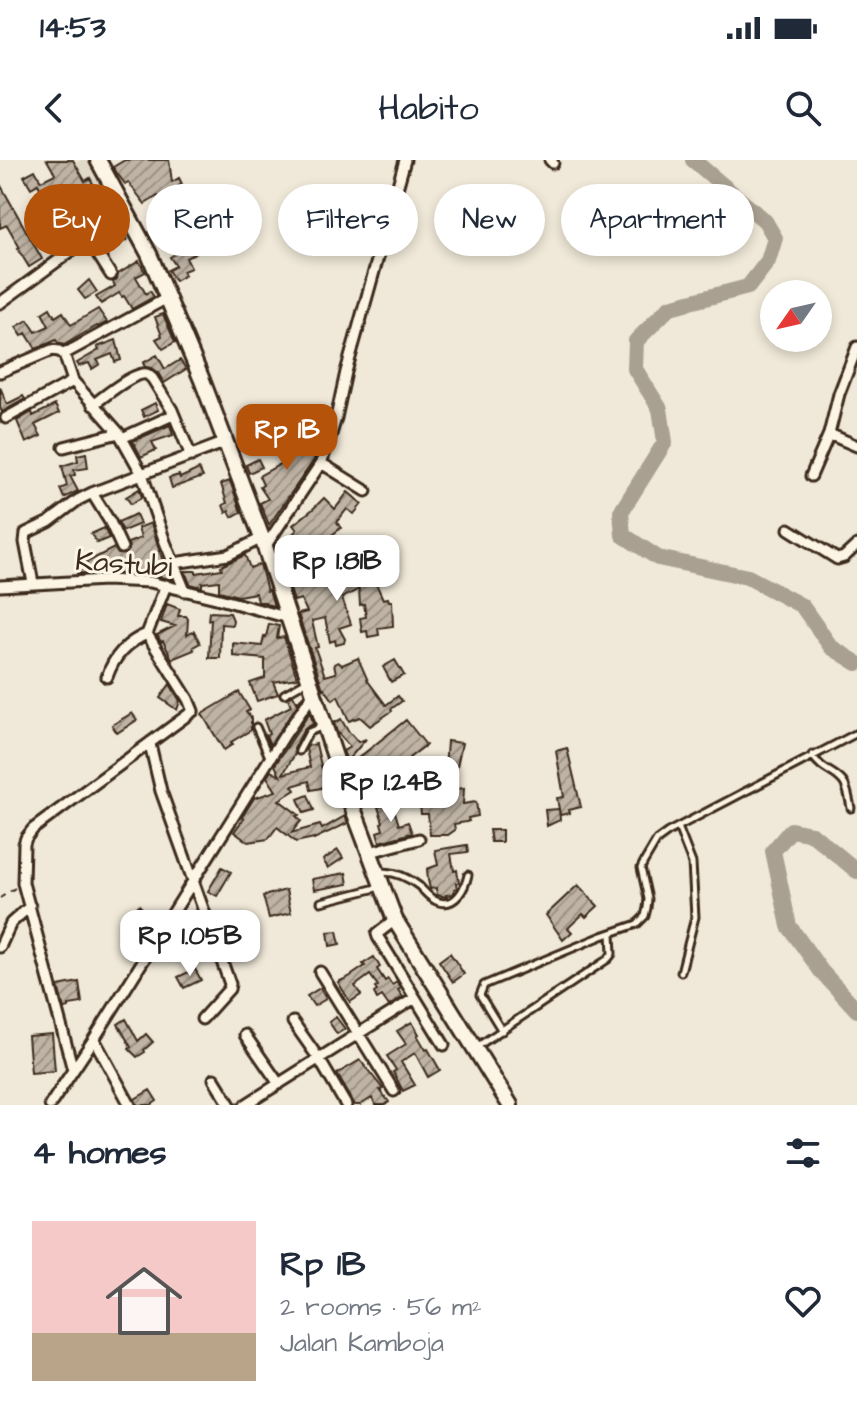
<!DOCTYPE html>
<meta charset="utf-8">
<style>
body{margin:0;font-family:"Architects Daughter",sans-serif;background:#f2f2f3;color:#1f2937;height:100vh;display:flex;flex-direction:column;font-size:30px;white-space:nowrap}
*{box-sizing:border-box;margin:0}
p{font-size:26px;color:#747a83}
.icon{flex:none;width:44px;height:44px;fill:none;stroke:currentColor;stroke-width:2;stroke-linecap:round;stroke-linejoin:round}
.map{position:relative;height:945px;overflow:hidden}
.drawer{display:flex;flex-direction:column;background:#fff;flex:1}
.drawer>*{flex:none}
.guide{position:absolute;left:24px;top:24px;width:810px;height:72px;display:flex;gap:16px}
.needle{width:52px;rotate:236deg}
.buttons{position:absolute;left:760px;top:120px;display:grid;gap:16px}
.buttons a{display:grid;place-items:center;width:72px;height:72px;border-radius:50%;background:#fff;box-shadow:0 4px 12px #0003;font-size:40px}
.price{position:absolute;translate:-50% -68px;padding:0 18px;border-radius:16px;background:#fff;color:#222;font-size:26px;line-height:52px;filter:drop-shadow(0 2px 4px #0008)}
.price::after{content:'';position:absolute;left:50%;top:48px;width:24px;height:18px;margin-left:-12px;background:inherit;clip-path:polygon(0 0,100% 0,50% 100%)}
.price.current{background:#b45309;color:#fff}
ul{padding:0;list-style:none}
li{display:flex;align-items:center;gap:24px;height:200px;padding:0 32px}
li span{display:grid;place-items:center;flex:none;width:224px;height:160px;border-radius:0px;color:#555}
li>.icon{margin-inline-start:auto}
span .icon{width:96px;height:96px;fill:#fffc;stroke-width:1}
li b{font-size:34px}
h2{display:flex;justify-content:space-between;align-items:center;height:96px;padding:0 32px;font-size:34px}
.tag{padding:0 28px;border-radius:36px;background:#fff;box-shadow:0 4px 12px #0003;font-size:28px;line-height:72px}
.tag.current{background:#b45309;color:#fff}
.status{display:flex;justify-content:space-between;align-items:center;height:56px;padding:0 40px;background:#fff;direction:ltr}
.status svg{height:22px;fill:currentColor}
header{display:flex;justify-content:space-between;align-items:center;height:104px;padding:0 32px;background:#fff;font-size:36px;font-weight:600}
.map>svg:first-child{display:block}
</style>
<div class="status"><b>14:53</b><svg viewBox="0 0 49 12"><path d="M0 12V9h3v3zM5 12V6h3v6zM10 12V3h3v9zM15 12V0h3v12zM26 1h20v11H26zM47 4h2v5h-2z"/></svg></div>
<header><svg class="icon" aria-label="back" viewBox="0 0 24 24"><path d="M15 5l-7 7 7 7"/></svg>Habito<svg class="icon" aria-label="search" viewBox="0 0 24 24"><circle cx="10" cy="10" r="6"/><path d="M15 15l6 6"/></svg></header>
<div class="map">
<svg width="857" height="945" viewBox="0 0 857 945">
<defs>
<pattern id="building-hatch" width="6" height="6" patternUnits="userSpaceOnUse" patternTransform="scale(2)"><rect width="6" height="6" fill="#beb3a4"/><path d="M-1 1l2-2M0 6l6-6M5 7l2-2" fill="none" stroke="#9c9285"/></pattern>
</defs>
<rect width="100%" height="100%" fill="#f0e9d9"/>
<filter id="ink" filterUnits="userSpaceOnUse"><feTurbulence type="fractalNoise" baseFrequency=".0125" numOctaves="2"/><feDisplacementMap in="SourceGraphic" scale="16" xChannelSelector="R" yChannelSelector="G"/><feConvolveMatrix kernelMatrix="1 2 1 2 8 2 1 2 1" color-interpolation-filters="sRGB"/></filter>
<g filter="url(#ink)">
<path fill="#e1d9c9" d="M81 0H89L118 53 91 72 57 13Z"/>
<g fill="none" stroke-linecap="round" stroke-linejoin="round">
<path stroke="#aaa091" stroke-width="16" d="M693 0 765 61 775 78 768 101 748 127 670 147 636 181 635 209 660 249 665 282 621 352 623 375 658 398 748 417 802 446 831 487 857 503
M857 711 812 674 791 670 773 691 789 766 821 811 857 850"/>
</g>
<path fill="url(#building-hatch)" stroke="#3b2a1e" stroke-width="2" d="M47 0H73L85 21 90 18 100 37 92 42 102 59 91 67 69 31 58 37 53 29 43 34 38 24 31 28 24 16 35 10 41 21 55 14Z
M125 0H169L172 22 179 18 182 24 176 28 174 31 177 34 172 39 185 58 167 68 161 60 164 58 163 56 171 51 158 36 145 44 128 22 125 24 117 13 113 7Z
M0 24 42 99 29 107 18 89 20 88 7 65 0 68Z
M227 38 233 46 201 68 195 60Z
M119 65 127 80 116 86 109 73Z
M204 75 209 86 186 98 191 108 183 111 185 115 175 121 168 110 176 106 170 97 187 87 186 85Z
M139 101 145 112 136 117 146 134 150 131 154 137 132 149 124 136 122 137 119 133 101 144 96 137 115 126 113 122 117 119 118 114Z
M89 120 97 132 85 139 78 130Z
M50 148 55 157 63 152 71 165 98 149 107 162 98 167 97 166 64 185 58 183 56 180 36 189 26 173 22 176 16 167 28 160 36 172 49 166 42 153Z
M163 154 175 182 163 189 156 179 162 176 155 157Z
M116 180 121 200 115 202 112 194 97 200 100 204 92 209 89 203 79 206 77 203 99 190 97 187Z
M157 195 165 209 180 200 186 209 164 223 158 213 151 208 145 207 143 203Z
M0 227 7 244 23 236 25 239 2 252 0 248Z
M155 243 158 250 144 257 141 250Z
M55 245 59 253 35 265 41 276 26 283 17 261 32 252 33 256Z
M170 265 173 275 152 282 156 290 141 297 133 281Z
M304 271 314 283 315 282 319 285 314 300 269 365 260 343 268 339 260 327 263 325 259 316 282 303 276 291 272 292 269 286Z
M86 293 88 308 74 310 75 315 70 316 78 331 64 338 60 329 67 326 62 306 78 301 77 295Z
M258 299 262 307 249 313 246 305Z
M199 309 203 317 172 328 169 318 179 315 180 318Z
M230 321 241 352 232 357 229 351 226 353 223 345 227 343 221 324Z
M139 329 142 337 131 344 126 337Z
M348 332 362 344 354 354 347 349 337 362 341 368 332 375 337 381 341 402 363 387 369 397 366 399 375 416 373 417 383 439 388 438 389 441H392L393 466 378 468 379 475 368 477 367 471 362 472 360 458 366 457 364 444 360 445 359 429 342 438 351 464 339 468 345 479 344 483 336 485 335 480 330 482 325 458 312 461 318 487 315 488 325 516 336 513 334 504 338 502 342 505 358 498 368 521 386 545 398 536 402 541 391 549 392 551 370 566 360 557 349 561 338 536 333 540 324 528 323 529 298 454 307 452 301 439 294 441 288 423 301 417 287 396 280 402 277 393 285 387 282 384 297 370 293 365 313 349 324 338 335 349Z
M136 354 140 364 123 371 118 362Z
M151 363 164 405 148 410 169 411 172 420 150 414 77 413 76 403 87 402 114 388 118 394H126L129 389 128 383 141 378 138 368Z
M104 368 109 378 97 383 91 374Z
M245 395 250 408 260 404 267 431 269 430 274 446 265 444V442H258L256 433 238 436 219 431V421L202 423V427L190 424 185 411H196V413L222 409 221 406Z
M167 444 180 449 178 456H186L188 459 187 475 194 471 200 483 193 487 194 490 172 499 163 481 161 482 157 475 175 466 161 462Z
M209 452 230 453 233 460 232 465 221 464 220 498H209L211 459 208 460Z
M269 464 279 466 277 478 284 477 297 518 273 522 278 534 257 541 250 523 265 518V499L233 496V483L262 486 264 476 266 477Z
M395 500 404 515 391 522 383 507Z
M170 524 180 541 177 550 160 538Z
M239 532 250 550 246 552 251 558V570L231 582 233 584 224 590 202 554Z
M293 535 297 542 304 535 270 585 266 575 269 574 264 560 291 546 288 538Z
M310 552 313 564 304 569 294 589 295 594 283 614 310 607 306 589 308 586 316 584 326 627 311 630 309 621 292 626 295 630 279 640 299 655 296 656 301 661 291 673 320 665 322 669 345 656 348 663 314 679V678L296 682 277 667 268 679 248 682 234 672 244 658 242 657 254 638 276 631 267 617 271 611 280 616 275 605Z
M132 553 137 560 117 573 112 565Z
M341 559 348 571 358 582 366 579 347 601 343 591 350 587 337 572 334 563Z
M406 560 426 585 409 598 413 612 403 615 405 621 402 622 407 632 390 639 382 619 372 628 352 603Z
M447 581 462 583 456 611 445 609Z
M567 588 581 647 569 650 570 653 560 655 557 638 564 637 556 591Z
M455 620 456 629 464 628 463 644 476 642 478 656 468 658 469 661 466 662 454 664 455 670 448 675H430L428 654H421L420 645 440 644 437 622Z
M308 635 314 650 304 653 298 639Z
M392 643 399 665 408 662 412 673 380 682 377 672 383 670 381 663 383 662 378 647Z
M559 649 560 660 547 666 545 650Z
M489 670H502V682H491Z
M467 685 468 692 451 694 454 711 457 710 459 723H456L457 728 454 729V732L452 734 446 735 447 737 437 735 436 728 430 729 428 720 427 709 438 705 435 690Z
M338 690 343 698 328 708 323 700Z
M222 707 231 712 217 736 208 731Z
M346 713 348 724 314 730 312 719Z
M578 725 598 746 586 757 583 754 568 768 572 772 563 780 546 755Z
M286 730 291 753 269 758 263 736Z
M139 745 153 760 142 770 129 755Z
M337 771 340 784 330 786 328 772Z
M450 793 464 814 453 822 439 801Z
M374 797 380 807 377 809 385 821 388 819 392 825 397 822 401 828 398 830 403 837 389 846 382 836 377 839 374 833 377 831 375 828 378 826 370 815 355 826 361 835 350 842 338 822 349 817 365 806 363 804Z
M195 809 201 820 184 828 178 817Z
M79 822 82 843 69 845V848L64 849 58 826Z
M320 828 326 839 314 846 307 836Z
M336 857 345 869 337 874 329 862Z
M126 859 138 881 146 874 153 882 144 890 145 892 137 897 129 889 131 887 118 864Z
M412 862 419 874 417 875 426 890 428 889 440 910 428 917 415 893 401 902 415 925 403 931 393 912 396 910 387 896 406 884 397 871Z
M52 874 55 911 31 913 28 876Z
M360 900 383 929 380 930 389 942 385 945H376L372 938 360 945H355L337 914Z
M150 930 157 941 151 945H137L135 939Z"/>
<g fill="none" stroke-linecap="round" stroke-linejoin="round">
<g stroke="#3b2a1e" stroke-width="11">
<path id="service" d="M284 534 307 521
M256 567 270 599
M299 591 309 572 321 567
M812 595C823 612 833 610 843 622 848 628 849 639 851 648
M678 667 692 703 695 757 681 812
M378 713C393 710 407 717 419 726 425 732 431 740 439 742 456 747 465 728 468 715
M321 742 380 727
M502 871 480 835 484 825 602 776 637 764 645 756 647 748 648 739 641 708 644 702 657 680 668 672 857 573
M475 888 608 799 612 794 611 773"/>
</g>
<g stroke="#3b2a1e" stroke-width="15">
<path id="minor" d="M550 0 553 3
M88 79 111 115
M169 137 64 194 73 221 119 273 142 314 165 382 185 431
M0 143 126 51
M0 212 52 190 59 191 64 194
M93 245C103 237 135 211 147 214 149 215 150 217 152 218L172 250 191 296
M6 258 73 221
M829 274 857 286
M122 278 173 255
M64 287 119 273
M321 303 366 331
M811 316 829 274 839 234 857 187
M789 369 837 399 844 397 857 385
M265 387 321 303 328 284 336 258 346 212 405 0
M122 388 110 362 92 333 226 282
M174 403 228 395 262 378
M33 423 25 382 26 373 49 362 78 340 92 333
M0 426 105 420 150 422 216 438 289 458
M107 517C114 496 127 482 147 474
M150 584 161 631 230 824 229 829 202 859
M370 692 419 679
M395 760 377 774 378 777 444 885
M0 787 11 763 30 746
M320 812 394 931
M293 862 319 899 346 945
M245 875 279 924
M94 879 130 945
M73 910 23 723 24 684 26 678 33 669 193 551 188 539 147 474 166 425
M214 919 230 945
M50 945 94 879 284 576 314 533
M245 945 415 838"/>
</g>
<g stroke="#3b2a1e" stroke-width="20">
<path id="secondary" d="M98 0 149 94 202 220 262 378 346 630 395 760 510 945"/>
</g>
<path stroke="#3b2a1e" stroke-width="2" stroke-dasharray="6 6" stroke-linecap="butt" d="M0 738 15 728"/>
<use href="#service" stroke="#fcf5e5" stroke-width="5"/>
<use href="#minor" stroke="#fcf5e5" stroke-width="9"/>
<use href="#secondary" stroke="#fcf5e5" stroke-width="14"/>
</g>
</g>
<g text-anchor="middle" stroke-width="6" stroke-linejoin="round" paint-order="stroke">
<g font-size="30" fill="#3b2a1e" stroke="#fcf5e5">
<text transform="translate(124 403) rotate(4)" y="10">Kastubi</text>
</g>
</g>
</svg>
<div class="buttons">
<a><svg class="needle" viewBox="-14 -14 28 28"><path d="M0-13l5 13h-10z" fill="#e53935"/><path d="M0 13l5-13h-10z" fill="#747a83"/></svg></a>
</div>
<b class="price current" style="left:287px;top:312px">Rp 1B</b>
<b class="price" style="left:337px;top:443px">Rp 1.81B</b>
<b class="price" style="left:391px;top:664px">Rp 1.24B</b>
<b class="price" style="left:190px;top:818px">Rp 1.05B</b>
<div class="guide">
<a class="tag current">Buy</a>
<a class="tag">Rent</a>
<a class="tag">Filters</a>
<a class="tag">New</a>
<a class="tag">Apartment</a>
</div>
</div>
<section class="drawer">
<h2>4 homes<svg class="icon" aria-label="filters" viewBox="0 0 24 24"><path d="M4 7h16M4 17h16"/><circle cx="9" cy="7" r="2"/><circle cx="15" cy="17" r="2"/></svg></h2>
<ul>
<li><span style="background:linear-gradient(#f6c9c9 70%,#b9a48a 0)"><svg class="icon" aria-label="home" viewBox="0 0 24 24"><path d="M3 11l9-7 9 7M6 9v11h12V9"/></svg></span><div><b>Rp 1B</b><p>2 rooms · 56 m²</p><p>Jalan Kamboja</p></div><svg class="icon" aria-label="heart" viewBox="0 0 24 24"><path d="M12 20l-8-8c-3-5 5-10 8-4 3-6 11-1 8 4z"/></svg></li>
</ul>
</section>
